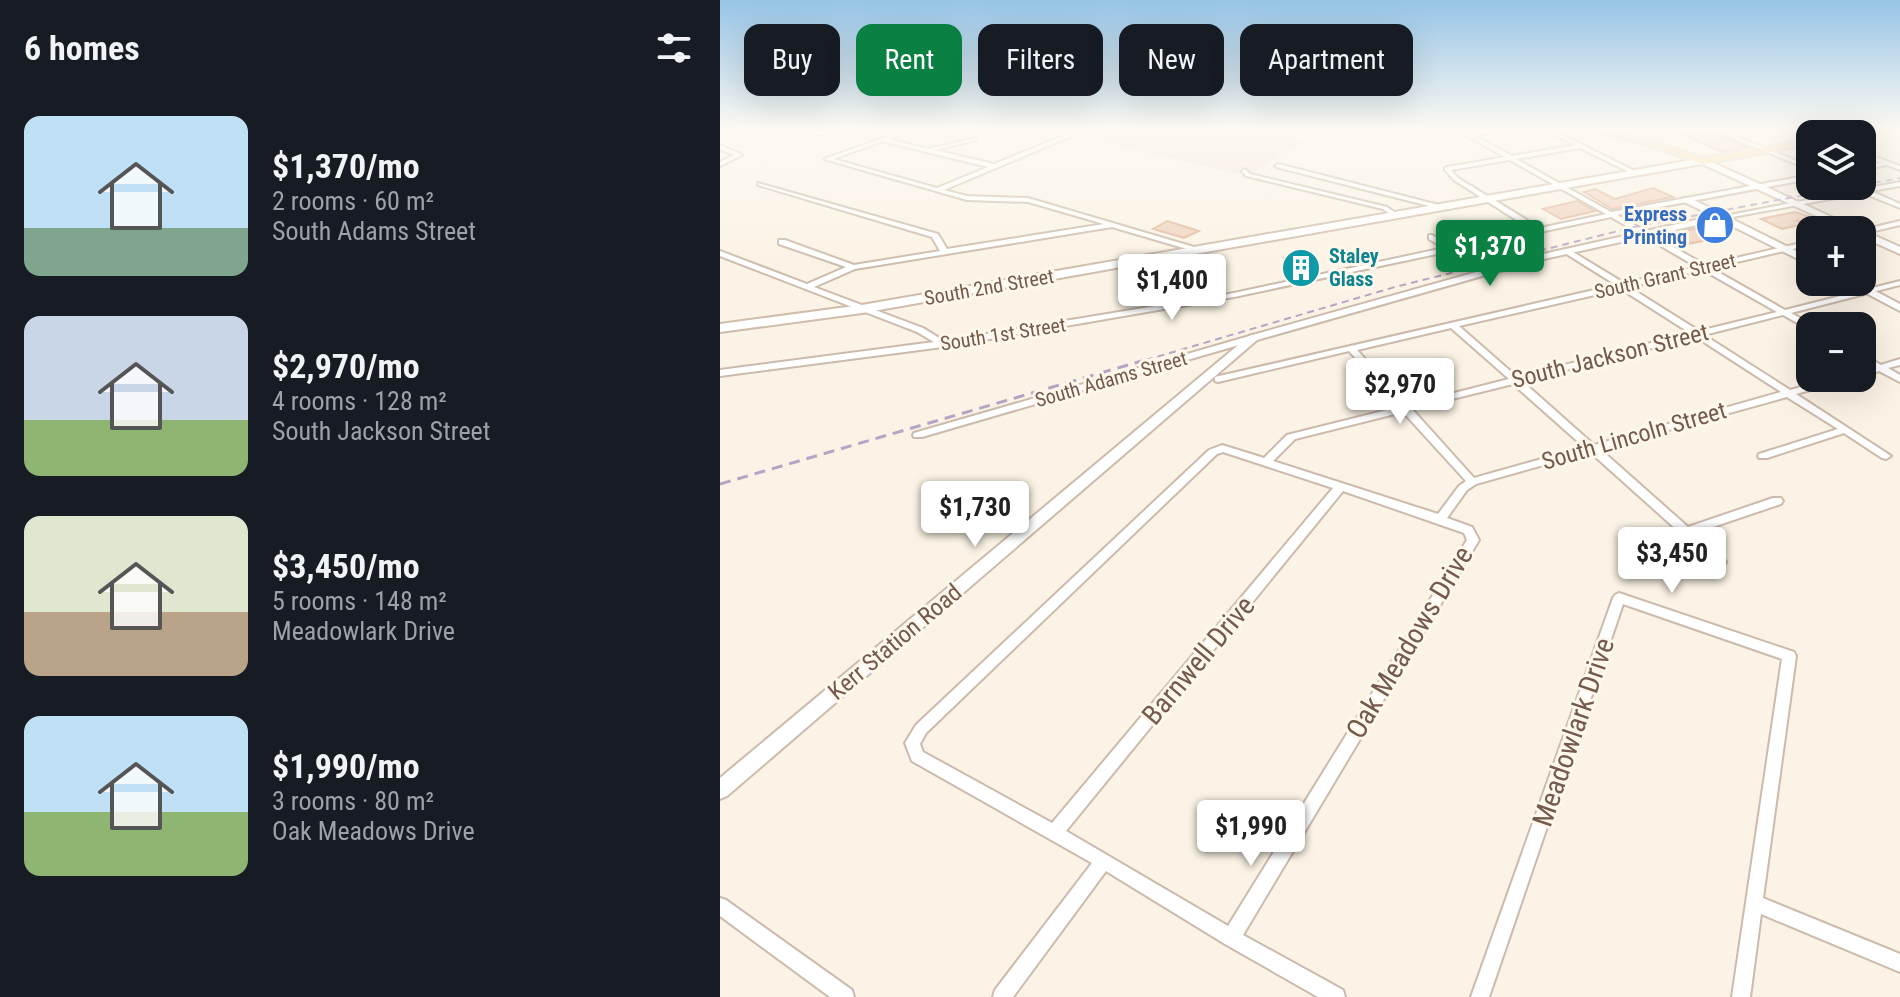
<!DOCTYPE html>
<meta charset="utf-8">
<style>
body{margin:0;font-family:"Roboto Condensed",sans-serif;background:#242831;color:#f1f3f6;height:100vh;display:flex;flex-direction:column;font-size:30px;white-space:nowrap}
*{box-sizing:border-box;margin:0}
p{font-size:26px;color:#9ea1a6}
.icon{flex:none;width:44px;height:44px;fill:none;stroke:currentColor;stroke-width:2;stroke-linecap:round;stroke-linejoin:round}
.map{position:relative;flex:1;overflow:hidden}
.drawer{display:flex;flex-direction:column;background:#171b24;width:720px}
.drawer>*{flex:none}
.top-card{position:absolute;left:24px;top:24px;width:760px;height:72px;display:flex;gap:16px}
.fabs{position:absolute;left:1076px;top:120px;display:grid;gap:16px}
.fabs a{display:grid;place-items:center;width:80px;height:80px;border-radius:16px;background:#171b24;box-shadow:0 8px 32px #0002;font-size:40px}
.price{position:absolute;translate:-50% -68px;padding:0 18px;border-radius:8px;background:#fff;color:#222;font-size:26px;line-height:52px;filter:drop-shadow(0 2px 4px #0008)}
.price::after{content:'';position:absolute;left:50%;top:48px;width:24px;height:18px;margin-left:-12px;background:inherit;clip-path:polygon(0 0,100% 0,50% 100%)}
.price.on{background:#0b8043;color:#fff}
ul{padding:0;list-style:none}
li{display:flex;align-items:center;gap:24px;height:200px;padding:0 24px}
li span{display:grid;place-items:center;flex:none;width:224px;height:160px;border-radius:16px;color:#555}
li>.icon{margin-inline-start:auto}
span .icon{width:96px;height:96px;fill:#fffc;stroke-width:1}
li b{font-size:34px}
h2{display:flex;justify-content:space-between;align-items:center;height:96px;padding:0 24px;font-size:34px}
.chip{padding:0 28px;border-radius:16px;background:#171b24;box-shadow:0 8px 32px #0002;font-size:28px;line-height:72px}
.chip.on{background:#0b8043;color:#fff}
main{display:flex;flex:1;min-height:0}
.map>svg:first-child{display:block}
</style>
<main>
<section class="drawer">
<h2>6 homes<svg class="icon" aria-label="filters" viewBox="0 0 24 24"><path d="M4 7h16M4 17h16"/><circle cx="9" cy="7" r="2"/><circle cx="15" cy="17" r="2"/></svg></h2>
<ul>
<li><span style="background:linear-gradient(#bfe0f5 70%,#7fa58c 0)"><svg class="icon" aria-label="home" viewBox="0 0 24 24"><path d="M3 11l9-7 9 7M6 9v11h12V9"/></svg></span><div><b>$1,370/mo</b><p>2 rooms · 60 m²</p><p>South Adams Street</p></div></li>
<li><span style="background:linear-gradient(#c9d6e8 65%,#8fb573 0)"><svg class="icon" aria-label="home" viewBox="0 0 24 24"><path d="M3 11l9-7 9 7M6 9v11h12V9"/></svg></span><div><b>$2,970/mo</b><p>4 rooms · 128 m²</p><p>South Jackson Street</p></div></li>
<li><span style="background:linear-gradient(#dfe7d0 60%,#b9a48a 0)"><svg class="icon" aria-label="home" viewBox="0 0 24 24"><path d="M3 11l9-7 9 7M6 9v11h12V9"/></svg></span><div><b>$3,450/mo</b><p>5 rooms · 148 m²</p><p>Meadowlark Drive</p></div></li>
<li><span style="background:linear-gradient(#bfe0f5 60%,#8fb573 0)"><svg class="icon" aria-label="home" viewBox="0 0 24 24"><path d="M3 11l9-7 9 7M6 9v11h12V9"/></svg></span><div><b>$1,990/mo</b><p>3 rooms · 80 m²</p><p>Oak Meadows Drive</p></div></li>
</ul>
</section>
<div class="map">
<svg width="1180" height="997" viewBox="0 0 1180 997">
<rect width="100%" height="100%" fill="#fbf3e5"/>
<path fill="#f2e5d4" d="M400 129H425L452 134 464 129H534L586 140 526 176 373 140Z"/>
<path fill="#efd3be" stroke="#e1ba9f" stroke-width="2" d="M949 129H981L1027 147 1002 152Z
M933 188 953 197 892 209 864 192 875 189 895 199Z
M857 201 875 211 841 219 823 209Z
M1075 212 1093 218 1077 221 1085 224 1062 229 1041 219Z
M447 221 479 231 464 238 433 229Z
M984 227 1003 237 963 245 944 235Z
M580 255 596 272 580 276 564 258Z"/>
<g fill="none" stroke-linecap="round" stroke-linejoin="round">
<g stroke="#ccbbac" stroke-width="4">
<path id="minor" d="M78 129 100 131 121 129 100 135Z
M151 129 178 132 189 129H195L169 139 208 149 256 138V140L215 150 274 164 357 130H361V132L224 190 247 196 308 198 484 250 477 252 392 227 135 269 94 287 203 328 224 341 514 293 724 248 709 239V235H712L731 247 812 230 734 180 725 170V168L727 167 785 157 746 135 731 129 748 132 789 129 787 131 754 135 792 156 855 145 823 129H830L917 172V174H913L860 148 796 159 891 212 1090 175V179L897 215 985 265 1090 241V245L991 268 1065 310 1180 281V285L1071 313 1093 325 1090 326V330L1063 315 984 335 1070 390 1113 378H1128L1126 380 1076 394 1171 456 1166 459 1162 458 1124 433 1047 458H1039L1038 456 1039 454 1118 429 1067 397 880 449 968 527 1053 498H1061L1063 501 1061 504 975 533 1004 559 1006 562 1004 565H996L870 452 756 484 747 490 727 518 752 527 759 540 523 935 623 990 625 997H598L505 944 386 871 293 997H273L275 990 372 863 192 761 185 743 196 725 489 450 502 445 544 458 567 435 679 407 629 351 498 382 495 381V377L896 285 845 253V249H848L904 283 977 267 891 217 514 297 223 347 0 376V370L214 342 197 332 0 256V251L87 284 126 267 59 244V240H65L134 265 220 251 212 237 38 185V183L218 234 227 249 384 224 308 202 247 200 104 159 172 135ZM163 141 165 142 268 167 217 188 113 159ZM790 160 886 214 820 228 738 178 731 170ZM983 270 1057 312 979 331 909 287ZM901 289 970 333 797 377 739 326ZM731 328 789 379 687 405 637 350ZM976 337 1061 392 874 445 802 381ZM793 384 864 447 754 478 692 409ZM683 412 746 481 739 486 718 514 553 461 575 439ZM503 452 613 488 332 823 203 752 200 744 206 733 497 454ZM623 491 744 533 747 540 508 926 346 831Z
M991 129H998L1090 166V170Z
M0 145 21 154 22 155 0 166V162L14 155 0 149Z
M1142 152 1180 166V170L1167 165 1142 170V166L1161 163 1142 156Z
M558 164 723 206 724 207 721 209 556 167 555 166Z
M525 169 530 174 667 207 678 215 673 216 663 209 526 176 522 171Z
M1180 182V186L1151 191 1180 204V208L1143 193 1002 219 999 217Z
M1180 221V225L1142 234V230Z
M533 335 536 336V340L202 437H194L193 435 194 433Z
M1142 354 1161 365 1180 359V365L1168 368 1180 375V382L1159 371 1142 376V370L1153 367 1142 361Z
M899 593 1074 652 1076 656 1043 898 1180 954V972L1041 914 1030 997H1012L1062 659 903 604 769 997H751L893 598 895 595Z
M0 898 6 900 132 990 134 997H110L0 916Z"/>
</g>
<g stroke="#ccbbac" stroke-width="4">
<path id="tertiary" d="M1072 129H1081L1094 134H1090V136Z
M964 198H970L1090 258V265L1000 220 815 261 537 340 7 796 0 799V778L529 336 810 257 993 216 964 202Z
M1125 282H1138L1180 304V311Z"/>
</g>
<g stroke="#d1bdac" stroke-width="4">
<path id="secondary" d="M983 158 1140 230H1127L982 164 142 313 0 332V324L142 305Z
M1142 230 1180 247V254L1142 237Z"/>
</g>
<g stroke="#d8d1cd" stroke-width="4">
<path id="primary" d="M859 129H874L930 140 984 158 1090 139V145L983 164 928 145Z
M1155 129H1175L1142 136 1133 134Z"/>
</g>
<use href="#minor" fill="#fff" fill-rule="evenodd"/>
<use href="#tertiary" fill="#fff" fill-rule="evenodd"/>
<use href="#secondary" fill="#fff" fill-rule="evenodd"/>
<use href="#primary" fill="#f6d8a1" fill-rule="evenodd"/>
<path stroke="#b6a4c4" stroke-width="2" stroke-dasharray="7 5" stroke-linecap="butt" d="M1142 185 1180 178
M426 360 675 287 914 227 1133 186"/>
<path stroke="#b6a4c4" stroke-width="3" stroke-dasharray="11 7" stroke-linecap="butt" d="M0 484 432 358"/>
</g>
<linearGradient id="sky" x2="0" y2="1"><stop stop-color="#96c4e6"/><stop offset="0.48" stop-color="#fdfaf3"/><stop offset="1" stop-color="#fdfaf3" stop-opacity="0"/></linearGradient>
<rect width="1180" height="268" fill="url(#sky)"/>
<defs>
<g id="shop-disc" transform="scale(2)"><circle r="9.5" fill="#3f7fe0" stroke="#fef7eb"/><path d="M-5-2.5h2.3a2.7 3.5 0 0 1 5.4 0H5L5.5 6h-11ZM-1.5-2.5h3a1.5 2.3 0 0 0-3 0Z" fill="#fff"/></g>
<g id="building-disc" transform="scale(2)"><circle r="9.5" fill="#0f9aa8" stroke="#fef7eb"/><path d="M-4-6H4V6H1V3H-1V6H-4ZM-2.5-4.3h1.7v1.8h-1.7ZM.8-4.3h1.7v1.8H.8ZM-2.5-1h1.7V.8h-1.7ZM.8-1h1.7V.8H.8Z" fill="#fff"/></g>
</defs>
<g fill-rule="evenodd">
<use href="#shop-disc" x="995" y="225"/>
<use href="#building-disc" x="581" y="268"/>
</g>
<g text-anchor="middle" stroke-width="6" stroke-linejoin="round" paint-order="stroke">
<g font-size="20" font-weight="bold" fill="#366cbe" stroke="#fef7eb" text-anchor="end">
<text x="967" y="221">Express<tspan x="967" dy="23">Printing</tspan></text>
</g>
<g font-size="20" font-weight="bold" fill="#0d838f" stroke="#fef7eb" text-anchor="start">
<text x="609" y="263">Staley<tspan x="609" dy="23">Glass</tspan></text>
</g>
<g font-size="20" fill="#735a4c" stroke="#fef7eb">
<text transform="translate(945 276) rotate(-13)" y="7">South Grant Street</text>
<text transform="translate(269 287) rotate(-10)" y="7">South 2nd Street</text>
<text transform="translate(283 334) rotate(-9)" y="7">South 1st Street</text>
<text transform="translate(391 379) rotate(-16)" y="7">South Adams Street</text>
</g>
<g font-size="24" fill="#735a4c" stroke="#fef7eb">
<text transform="translate(890 356) rotate(-14)" y="8">South Jackson Street</text>
<text transform="translate(914 436) rotate(-16)" y="8">South Lincoln Street</text>
<text transform="translate(175 642) rotate(-40)" y="8">Kerr Station Road</text>
</g>
<g font-size="28" fill="#735a4c" stroke="#fef7eb">
<text transform="translate(689 642) rotate(-59)" y="10">Oak Meadows Drive</text>
<text transform="translate(478 660) rotate(-50)" y="10">Barnwell Drive</text>
<text transform="translate(853 732) rotate(-71)" y="10">Meadowlark Drive</text>
</g>
</g>
</svg>
<div class="fabs">
<a><svg class="icon" aria-label="layers" viewBox="0 0 24 24"><path d="M12 4l9 5-9 5-9-5zM3 14l9 5 9-5"/></svg></a>
<a>+</a>
<a>−</a>
</div>
<b class="price on" style="left:770px;top:288px">$1,370</b>
<b class="price" style="left:452px;top:322px">$1,400</b>
<b class="price" style="left:680px;top:426px">$2,970</b>
<b class="price" style="left:255px;top:549px">$1,730</b>
<b class="price" style="left:952px;top:595px">$3,450</b>
<b class="price" style="left:531px;top:868px">$1,990</b>
<div class="top-card">
<a class="chip">Buy</a>
<a class="chip on">Rent</a>
<a class="chip">Filters</a>
<a class="chip">New</a>
<a class="chip">Apartment</a>
</div>
</div>
</main>
